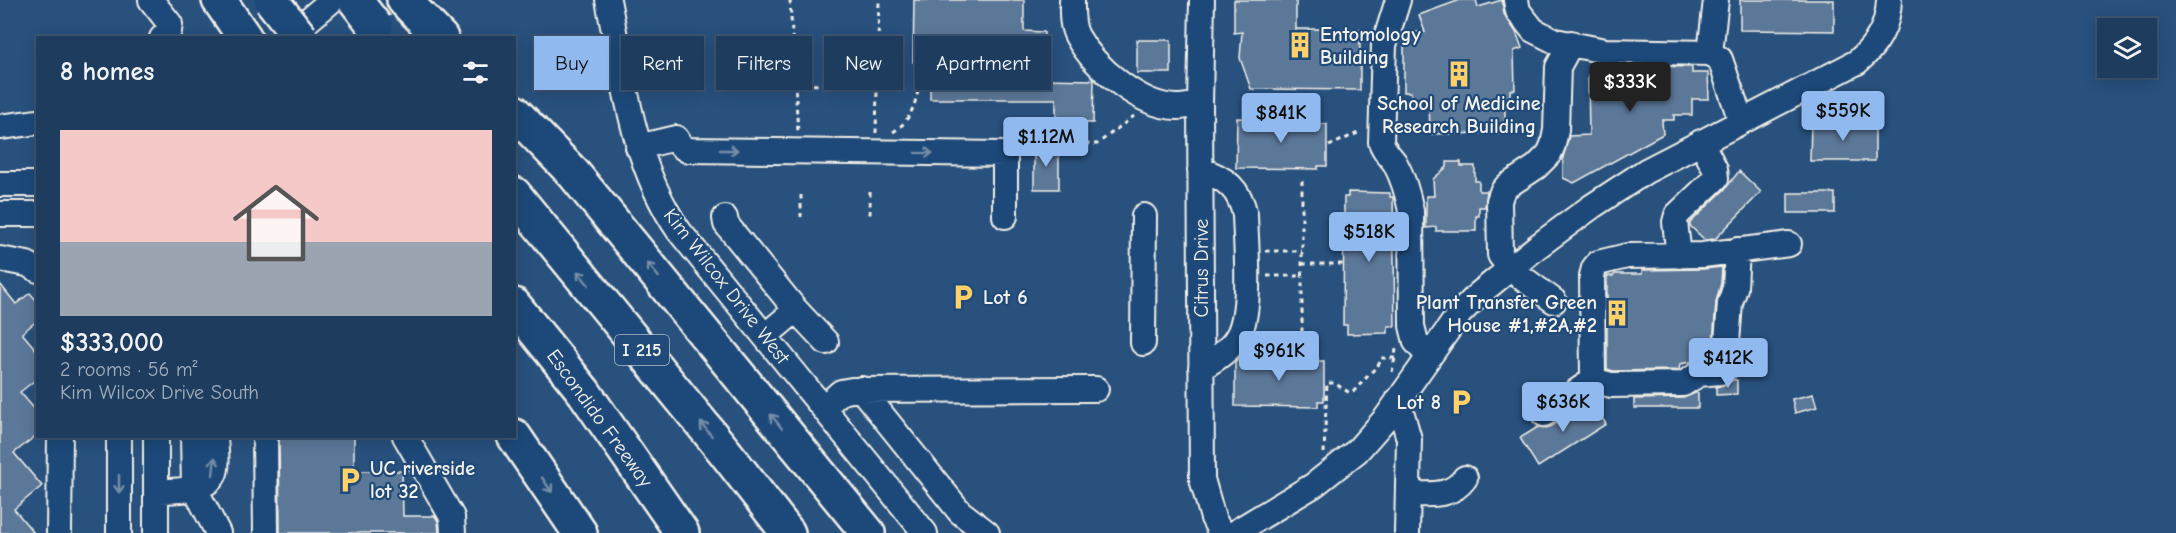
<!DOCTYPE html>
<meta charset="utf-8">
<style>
body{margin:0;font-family:"Comic Neue",sans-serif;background:#264464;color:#f1f3f6;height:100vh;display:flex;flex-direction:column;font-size:22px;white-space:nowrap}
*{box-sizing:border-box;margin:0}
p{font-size:20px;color:#a1aebc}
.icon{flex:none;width:33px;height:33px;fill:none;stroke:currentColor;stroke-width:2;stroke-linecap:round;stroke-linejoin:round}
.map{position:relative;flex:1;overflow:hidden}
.sheet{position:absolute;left:36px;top:36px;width:480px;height:402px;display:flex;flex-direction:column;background:#1e3d5e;border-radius:0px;box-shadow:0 3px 15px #0003,0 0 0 2px #3c5673}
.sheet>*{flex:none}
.banner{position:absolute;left:534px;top:36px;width:570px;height:54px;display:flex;gap:12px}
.fabs{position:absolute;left:2097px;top:18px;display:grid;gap:12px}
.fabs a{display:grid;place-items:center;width:60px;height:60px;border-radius:0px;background:#1e3d5e;box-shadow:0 3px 15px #0003,0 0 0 2px #3c5673;font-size:30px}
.price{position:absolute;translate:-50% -51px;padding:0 14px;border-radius:6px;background:#90b9f0;color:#111;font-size:20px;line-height:39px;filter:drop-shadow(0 2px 3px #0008)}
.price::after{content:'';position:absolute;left:50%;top:36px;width:18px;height:14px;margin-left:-9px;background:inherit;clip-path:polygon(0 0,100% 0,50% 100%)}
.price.active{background:#222;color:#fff}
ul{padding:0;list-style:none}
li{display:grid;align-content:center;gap:12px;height:318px;padding:0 24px}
li span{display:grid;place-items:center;height:186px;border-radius:0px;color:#555}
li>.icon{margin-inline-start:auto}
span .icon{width:108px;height:108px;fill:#fffc;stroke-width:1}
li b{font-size:26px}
h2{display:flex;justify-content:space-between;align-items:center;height:72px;padding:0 24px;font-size:26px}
.tag{padding:0 21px;border-radius:0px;background:#1e3d5e;box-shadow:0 3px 15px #0003,0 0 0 2px #3c5673;font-size:21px;line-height:54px}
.tag.active{background:#90b9f0;color:#111}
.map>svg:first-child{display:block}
</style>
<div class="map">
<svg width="2176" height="533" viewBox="0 0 2176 533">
<rect width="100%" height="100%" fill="#28517e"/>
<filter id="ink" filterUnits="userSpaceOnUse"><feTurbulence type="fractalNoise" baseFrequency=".0167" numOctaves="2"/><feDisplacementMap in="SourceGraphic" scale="12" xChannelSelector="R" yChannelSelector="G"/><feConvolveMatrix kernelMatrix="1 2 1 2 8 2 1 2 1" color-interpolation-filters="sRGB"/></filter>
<g filter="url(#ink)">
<path fill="#5b7899" stroke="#f4f1e8" stroke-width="1.5" d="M914 0H1024V31L1044 32 1043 79 1094 80 1093 123H1056V99H930V62H913Z
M1234 0H1296V29H1360V90L1251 89 1240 58 1242 32 1234 33Z
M1460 0H1476L1478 7 1502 0 1504 14 1516 32 1522 48 1514 51 1515 90H1510V100H1505V133L1430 134 1429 101H1411V92H1404V40H1410V32H1425L1419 15Z
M1740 0H1834V31L1740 30Z
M1137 40H1171V73H1137Z
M1611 65 1692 67V73H1708L1709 99H1692V115H1674V120H1662L1663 134 1574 183 1563 178V157L1569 136 1589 135 1588 75H1611Z
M1237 118 1319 120V124H1327V166H1318V169L1236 168Z
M1811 122H1875V161H1810Z
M1034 146H1059V189H1034Z
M1447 162H1461V166H1475V181H1479V191H1487L1485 207H1479V216H1476V231H1436V227L1426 228V196H1434L1433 179 1447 167Z
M1739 171 1761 192 1715 239 1705 240 1690 226V223L1726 188Z
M1348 192 1390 193V197H1393L1395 326H1388V333L1347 334V325H1343L1344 197H1348Z
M1788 193H1835V213H1788Z
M1722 267 1721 283 1716 302 1712 358 1680 364 1679 370 1613 371 1607 369V276H1613L1615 274H1642V270L1703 269Z
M0 284 16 304 30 293 38 302V320L22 333 38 352V378L20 392 38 413V434L14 453 42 486 14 509 34 533H0Z
M1241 356 1318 357V361H1324V401H1318V407L1235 406V362Z
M1733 380H1737V394L1716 395V387L1727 384Z
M1695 393H1698V408H1634V399L1683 398Z
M1813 394 1817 407 1795 413 1792 399Z
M1590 399 1606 424 1538 467 1520 438 1538 427 1546 428 1552 426Z
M279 436H354V471H402L403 516H435L438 521 439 533H280Z"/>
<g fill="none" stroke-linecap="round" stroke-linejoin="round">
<g stroke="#f4f1e8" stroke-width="28">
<path id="minor" d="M151 0 170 24 169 31 162 38
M608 0C624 79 632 163 679 231L925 533
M1072 0C1072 12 1071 25 1077 36 1094 67 1141 107 1177 107 1184 107 1192 105 1200 104
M1202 0 1200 104 1202 479 1213 518 1221 533
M1398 0 1384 45 1381 142C1384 151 1390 156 1395 163 1403 178 1408 195 1411 211L1412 326 1416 342 1428 356
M1516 0 1518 11 1533 30 1555 41 1605 51 1710 53
M1716 0 1710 53 1720 59 1741 121
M287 38 332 0
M0 127 38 122
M638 147 676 138 681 146 687 150 1005 154V216
M1200 170C1226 177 1240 190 1245 215 1246 247 1252 307 1239 334 1231 350 1216 359 1201 368
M0 184H38
M0 214H38
M725 218 726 224 796 310 826 342
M1679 256 1675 222 1677 215 1716 178 1715 169 1701 142
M0 259 27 264 38 270
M1554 301 1510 269 1500 255 1499 201 1502 192 1507 186 1536 167 1549 154 1553 145 1556 130 1558 67 1571 43
M765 336 796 310
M1143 343 1144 216
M1593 380 1611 385 1683 384 1699 374 1720 372 1725 369 1730 303 1735 288 1737 250
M861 389 960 512 987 533
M1398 400 1409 439 1407 533
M824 407 841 392 852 390 1096 389
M1544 414 1593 380 1592 276 1594 268 1598 263 1627 256 1703 255 1789 244
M119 436V533
M156 436V533
M193 436 194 487 218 533
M265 436 266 533
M405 436 452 517 453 533
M156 491C172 491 205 492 214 475 219 465 215 447 215 436
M1408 494C1430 494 1451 498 1465 478
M59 533 60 436
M1234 533 1314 485 1357 451 1386 418 1460 313 1480 293 1538 246 1591 207 1646 171 1857 62C1877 45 1888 27 1889 0"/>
</g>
<g stroke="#f4f1e8" stroke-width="38">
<path id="highway" d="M219 0 245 38
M404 0 441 38
M514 112 574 174 868 533
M514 194 725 452 788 533
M514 305 584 392 682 533
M514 436 580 533"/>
</g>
<path stroke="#f4f1e8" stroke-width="3" stroke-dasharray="4.5 4.5" stroke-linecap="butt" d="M790 0 798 133
M795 85 877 84
M893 132C915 119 919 91 921 67
M876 133 879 0
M1022 143 1097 144 1134 116
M1329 146 1360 132
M870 192V216
M801 195V217
M1265 251H1302
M1302 264H1344
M1267 276H1302V181
M1302 350V276
M1392 372 1395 358
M1324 453 1327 383H1334L1350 393 1353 392 1379 364 1381 358H1395L1396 348"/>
<use href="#minor" stroke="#1f4a7a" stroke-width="24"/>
<use href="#highway" stroke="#1f4a7a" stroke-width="33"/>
<g stroke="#f4f1e8" stroke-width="38" stroke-linecap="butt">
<path id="highway-bridge" d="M271 0 301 38
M355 0 376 27"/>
</g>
<use href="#highway-bridge" stroke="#1f4a7a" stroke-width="33"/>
</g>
<defs><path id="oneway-shaft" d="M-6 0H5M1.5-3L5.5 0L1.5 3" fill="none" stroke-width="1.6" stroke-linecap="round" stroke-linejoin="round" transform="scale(1.5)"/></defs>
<g stroke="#748da6">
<use href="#oneway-shaft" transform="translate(729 150)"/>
<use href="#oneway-shaft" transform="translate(924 153) rotate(1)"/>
<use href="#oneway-shaft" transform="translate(653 270) rotate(-129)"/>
<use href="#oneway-shaft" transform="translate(583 278) rotate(-129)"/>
<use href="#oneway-shaft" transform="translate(776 421) rotate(-129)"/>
<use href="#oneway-shaft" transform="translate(706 429) rotate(-129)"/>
<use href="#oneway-shaft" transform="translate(214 466) rotate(-84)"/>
<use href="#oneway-shaft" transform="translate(119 484) rotate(90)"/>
<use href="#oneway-shaft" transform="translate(547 485) rotate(56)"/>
</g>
</g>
<defs>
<g id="building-bare" transform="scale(2.07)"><path d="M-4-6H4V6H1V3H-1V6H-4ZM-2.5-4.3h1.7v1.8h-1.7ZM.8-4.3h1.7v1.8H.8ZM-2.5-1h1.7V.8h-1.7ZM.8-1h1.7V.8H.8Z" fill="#ffd166" stroke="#1f4a7a" stroke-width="2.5" paint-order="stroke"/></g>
<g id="parking-bare" transform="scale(2.07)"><path d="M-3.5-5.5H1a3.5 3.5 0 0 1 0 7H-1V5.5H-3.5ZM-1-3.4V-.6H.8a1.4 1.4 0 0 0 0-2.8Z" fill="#ffd166" stroke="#1f4a7a" stroke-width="2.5" paint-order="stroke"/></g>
</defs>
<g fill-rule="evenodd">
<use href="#building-bare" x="1300" y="45"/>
<use href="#building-bare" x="1459" y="74"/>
<use href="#parking-bare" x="963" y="297"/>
<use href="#building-bare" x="1617" y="313"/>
<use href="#parking-bare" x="1461" y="402"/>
<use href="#parking-bare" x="350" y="480"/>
</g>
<g text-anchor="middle" stroke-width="4.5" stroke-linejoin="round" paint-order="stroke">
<rect fill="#1f4a7a" stroke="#b4bfc7" stroke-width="1.5" x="615" y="335" width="54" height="30" rx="4.5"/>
<g font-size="18" font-weight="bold" fill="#f4f1e8">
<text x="642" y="356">I 215</text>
</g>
<g font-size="20" font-weight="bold" fill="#f4f1e8" stroke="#1f4a7a" text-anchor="start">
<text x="1320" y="41">Entomology<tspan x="1320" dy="23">Building</tspan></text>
<text x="1459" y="110" text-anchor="middle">School of Medicine<tspan x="1459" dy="23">Research Building</tspan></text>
<text x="983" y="304">Lot 6</text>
<text x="1597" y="309" text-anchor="end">Plant Transfer Green<tspan x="1597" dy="23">House #1,#2A,#2</tspan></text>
<text x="1441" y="409" text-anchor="end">Lot 8</text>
<text x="370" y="475">UC riverside<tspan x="370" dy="23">lot 32</tspan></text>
</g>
<g font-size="20" fill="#f4f1e8" stroke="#1f4a7a">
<text transform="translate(1201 268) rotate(-90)" y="7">Citrus Drive</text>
<text transform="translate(727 286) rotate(52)" y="7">Kim Wilcox Drive West</text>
<text transform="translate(600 418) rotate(54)" y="7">Escondido Freeway</text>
</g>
</g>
</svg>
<div class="fabs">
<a><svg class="icon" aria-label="layers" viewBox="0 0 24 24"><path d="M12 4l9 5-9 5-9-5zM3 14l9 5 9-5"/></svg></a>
</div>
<b class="price active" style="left:1630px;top:113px">$333K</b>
<b class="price" style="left:1843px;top:142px">$559K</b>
<b class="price" style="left:1281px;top:144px">$841K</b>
<b class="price" style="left:1046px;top:168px">$1.12M</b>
<b class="price" style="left:1369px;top:263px">$518K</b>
<b class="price" style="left:1279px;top:382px">$961K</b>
<b class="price" style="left:1728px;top:389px">$412K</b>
<b class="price" style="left:1563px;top:433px">$636K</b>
<div class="banner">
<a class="tag active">Buy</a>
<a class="tag">Rent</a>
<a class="tag">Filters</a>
<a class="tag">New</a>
<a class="tag">Apartment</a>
</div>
<section class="sheet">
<h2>8 homes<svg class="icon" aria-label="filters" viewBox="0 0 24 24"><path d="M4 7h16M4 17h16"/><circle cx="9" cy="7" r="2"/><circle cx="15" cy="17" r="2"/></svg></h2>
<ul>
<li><span style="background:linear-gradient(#f6c9c9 60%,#9aa5b1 0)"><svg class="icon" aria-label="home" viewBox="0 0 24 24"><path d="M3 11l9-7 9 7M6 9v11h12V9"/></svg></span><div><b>$333,000</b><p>2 rooms · 56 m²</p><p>Kim Wilcox Drive South</p></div></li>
</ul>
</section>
</div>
